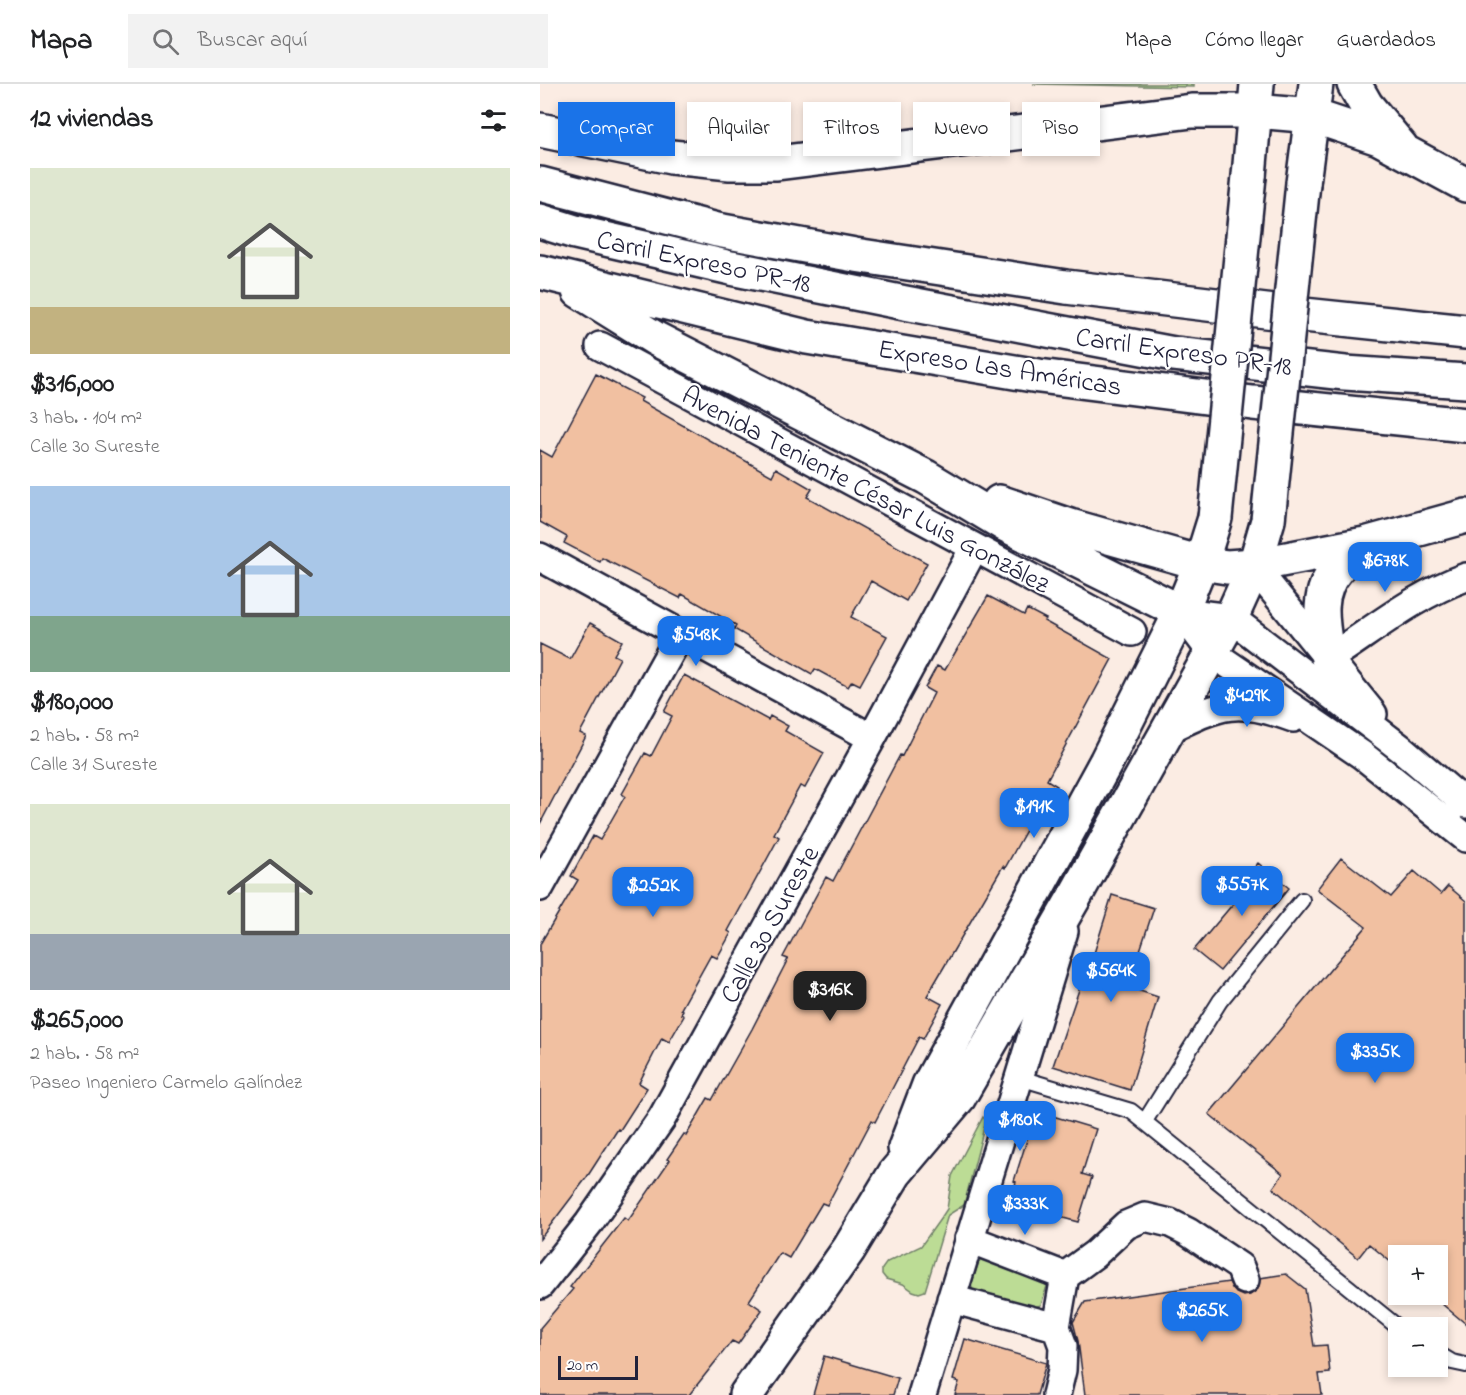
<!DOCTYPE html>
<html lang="es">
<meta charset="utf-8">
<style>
body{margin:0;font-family:"Indie Flower",sans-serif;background:#f2f2f2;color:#202124;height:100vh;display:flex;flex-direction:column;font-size:22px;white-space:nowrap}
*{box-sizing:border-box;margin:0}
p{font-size:20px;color:#757577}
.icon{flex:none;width:33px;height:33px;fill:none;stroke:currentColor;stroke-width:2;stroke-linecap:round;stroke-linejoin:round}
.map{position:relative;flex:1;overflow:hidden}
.drawer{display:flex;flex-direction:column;background:#fff;width:540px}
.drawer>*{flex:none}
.top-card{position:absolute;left:18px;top:18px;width:570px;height:54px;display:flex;gap:12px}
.fabs{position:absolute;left:848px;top:1161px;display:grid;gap:12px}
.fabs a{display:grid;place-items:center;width:60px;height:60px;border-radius:0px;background:#fff;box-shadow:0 3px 9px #0003;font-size:30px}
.scale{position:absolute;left:18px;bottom:15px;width:80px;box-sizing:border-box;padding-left:6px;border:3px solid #22223b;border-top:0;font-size:16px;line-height:21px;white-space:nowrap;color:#22223b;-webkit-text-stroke:4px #fff;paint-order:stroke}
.price{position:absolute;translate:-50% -51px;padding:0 14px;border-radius:12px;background:#1a73e8;color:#fff;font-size:20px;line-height:39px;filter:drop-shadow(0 2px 3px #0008)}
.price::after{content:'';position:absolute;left:50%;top:36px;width:18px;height:14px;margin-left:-9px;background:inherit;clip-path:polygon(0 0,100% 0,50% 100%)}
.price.active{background:#222;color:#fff}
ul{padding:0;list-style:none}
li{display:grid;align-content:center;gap:12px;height:318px;padding:0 30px}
li span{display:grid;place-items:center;height:186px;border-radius:0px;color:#555}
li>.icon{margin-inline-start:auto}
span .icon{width:108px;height:108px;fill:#fffc;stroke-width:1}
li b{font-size:26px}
h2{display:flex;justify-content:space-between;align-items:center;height:72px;padding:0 30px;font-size:26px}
.chip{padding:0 21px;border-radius:0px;background:#fff;box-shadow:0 3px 9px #0003;font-size:21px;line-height:54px}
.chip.active{background:#1a73e8;color:#fff}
header{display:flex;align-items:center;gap:36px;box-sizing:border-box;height:84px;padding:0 30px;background:#fff;border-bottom:2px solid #e0e0e0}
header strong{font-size:28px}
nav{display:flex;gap:33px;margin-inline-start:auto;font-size:21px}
.search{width:420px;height:54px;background:#f2f2f2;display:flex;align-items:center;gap:15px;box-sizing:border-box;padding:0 21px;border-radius:0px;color:#757577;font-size:22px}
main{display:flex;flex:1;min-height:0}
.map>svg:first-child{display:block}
</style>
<header>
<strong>Mapa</strong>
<div class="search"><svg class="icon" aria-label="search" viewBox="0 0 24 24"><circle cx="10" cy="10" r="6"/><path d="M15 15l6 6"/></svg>Buscar aquí</div>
<nav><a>Mapa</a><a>Cómo llegar</a><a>Guardados</a></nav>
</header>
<main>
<section class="drawer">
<h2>12 viviendas<svg class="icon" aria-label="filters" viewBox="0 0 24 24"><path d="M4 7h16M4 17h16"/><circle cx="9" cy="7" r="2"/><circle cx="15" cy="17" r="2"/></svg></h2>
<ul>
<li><span style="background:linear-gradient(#dfe7d0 75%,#c2b280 0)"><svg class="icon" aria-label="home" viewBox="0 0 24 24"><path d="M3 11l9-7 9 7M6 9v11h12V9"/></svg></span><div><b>$316,000</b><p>3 hab. · 104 m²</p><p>Calle 30 Sureste</p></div></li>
<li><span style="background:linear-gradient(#a9c7e8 70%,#7fa58c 0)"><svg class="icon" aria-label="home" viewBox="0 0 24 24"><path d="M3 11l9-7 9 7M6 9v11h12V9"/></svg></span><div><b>$180,000</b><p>2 hab. · 58 m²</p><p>Calle 31 Sureste</p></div></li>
<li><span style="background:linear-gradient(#dfe7d0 70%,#9aa5b1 0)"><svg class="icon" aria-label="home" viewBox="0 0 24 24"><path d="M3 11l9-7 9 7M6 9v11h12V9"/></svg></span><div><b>$265,000</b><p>2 hab. · 58 m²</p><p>Paseo Ingeniero Carmelo Galíndez</p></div></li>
</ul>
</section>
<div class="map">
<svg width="926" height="1311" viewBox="0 0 926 1311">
<rect width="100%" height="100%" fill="#fbece3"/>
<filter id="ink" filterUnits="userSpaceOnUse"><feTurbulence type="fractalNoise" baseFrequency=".0167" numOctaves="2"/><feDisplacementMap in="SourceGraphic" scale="12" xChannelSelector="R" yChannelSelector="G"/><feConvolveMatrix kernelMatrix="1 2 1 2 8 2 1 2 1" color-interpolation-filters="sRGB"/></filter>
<g filter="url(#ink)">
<path fill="#bcdc95" stroke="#6f7f68" stroke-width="1.5" d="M493 0H654V3Z
M443 1033 446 1036 424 1121 408 1131 385 1207 379 1209 373 1207 363 1200 346 1195 342 1190V1185L347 1178 381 1162 403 1131 407 1125 412 1092Z
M441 1172 504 1199 507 1202 501 1221 494 1223 433 1207 431 1201Z"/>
<path fill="#f1c0a1" stroke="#22223b" stroke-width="1.5" d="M56 290 102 314 100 317 232 392 236 384 272 405 267 413 387 479 366 517 331 497 311 533 347 552 320 601 312 597 308 603 275 585 272 590 194 545 196 541 142 510 140 514 62 474 60 478 24 459 27 453 0 438V366L12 373Z
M448 512 484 531 487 525 506 535 504 537 572 575 507 696 517 702 493 743 489 741 465 784 463 782 387 912 402 920 383 955 379 953 335 1038 332 1036 287 1121 282 1119 249 1174 240 1169 209 1217 222 1226 198 1260 192 1257 149 1311H0V1244L33 1205 30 1203 84 1134 88 1137 130 1076 127 1075 144 1050 146 1052 168 1014 172 1016 212 945 248 875 243 873 286 793 293 797 360 671 362 672 394 609 385 604 397 582 405 586Z
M50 539 82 557 74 571 80 574 40 649 46 652 0 740V560L30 575Z
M144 591 228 636 230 632 248 642 245 647 284 669 265 704 260 702 234 750 239 753 188 847 191 849 177 874 171 871 141 925 143 926 141 930 144 932 129 958 122 954 99 999 107 1004 80 1046 78 1045 47 1093 0 1155V860L38 796 31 792 53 752 60 756 85 712 82 710 105 669 111 672 132 632 124 628Z
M801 774 851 813 874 787 901 810 908 802 926 817V1240L890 1210H897V1172H858V1184L829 1160 818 1174 733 1104 743 1090 669 1030 826 843 777 805Z
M718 779 749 804 680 887 654 866 703 808 698 804Z
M572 811 614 824 588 903 618 913 590 1006 513 982 544 891 547 892Z
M496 1027 556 1045 542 1090 552 1093 538 1138 516 1132 518 1127 472 1113 476 1098 474 1097Z
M746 1190 765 1205 774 1262 787 1261 790 1289 779 1290 782 1311H545L538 1257 533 1238 545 1218 689 1198 696 1209 703 1212 710 1211 718 1205 720 1194Z
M425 1255 506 1279 497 1311H415L419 1298 413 1296Z
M284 1272 358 1294 353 1311H273Z"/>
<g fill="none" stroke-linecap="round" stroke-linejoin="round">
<g stroke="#22223b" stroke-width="18">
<path id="service" d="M480 994 591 1027 859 1244
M605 1037 680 917 762 816
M897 1269 912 1278 926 1281"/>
</g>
<g stroke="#22223b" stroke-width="32">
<path id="minor" d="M60 262 592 548
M0 473 332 654
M715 481 727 499 833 630
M641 528 672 569 822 671 926 754
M641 528 691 534 863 666 926 720
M788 575C833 546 875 511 926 493
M629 645C683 619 696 614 753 634
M0 803 141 549
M429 1155 525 1192
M0 1201 49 1139 122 1034 332 654 434 464
M411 1215 516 1243
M382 1311 524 847
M516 1311 522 1286 523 1262 516 1243 525 1192 555 1170 586 1141 605 1133 630 1139 648 1148 700 1183 705 1196"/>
</g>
<g stroke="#22223b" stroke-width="38">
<path id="tertiary" d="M709 92 717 0
M763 99 776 0
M365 1064 389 1001 566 678 641 528 661 479 675 434
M206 1311 309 1165 355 1089 419 1013 535 812 691 534 715 481 728 436"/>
</g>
<g stroke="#22223b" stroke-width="38">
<path id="motorway" d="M814 0 826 21 861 63
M0 46 131 73 190 79H237L652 27H714L773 32 839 54 926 101
M0 100 177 146 315 171 526 203 726 227 926 248
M0 137 35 148 191 184 365 219 634 270 805 289 926 297
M0 188 267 253 499 292 713 319 926 341
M39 207 116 255 386 393 466 441 641 528
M459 418 530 442 661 479 687 483 715 481 825 460 926 432
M788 575C783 543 774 511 797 485 804 476 815 468 825 460"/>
</g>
<use href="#service" stroke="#fff" stroke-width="14"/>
<use href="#minor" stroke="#fff" stroke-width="27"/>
<use href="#tertiary" stroke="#fff" stroke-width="33"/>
<use href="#motorway" stroke="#fff" stroke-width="33"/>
<g stroke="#22223b" stroke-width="38" stroke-linecap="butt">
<path id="tertiary-bridge" d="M675 434 709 92
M728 436 763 99"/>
</g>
<use href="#tertiary-bridge" stroke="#fff" stroke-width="33"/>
</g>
</g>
<g text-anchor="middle" stroke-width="4.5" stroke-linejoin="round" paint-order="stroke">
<g font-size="27" fill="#22223b" stroke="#fff">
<text transform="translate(164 177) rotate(12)" y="9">Carril Expreso PR-18</text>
<text transform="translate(644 267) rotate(8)" y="9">Carril Expreso PR-18</text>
<text transform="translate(460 283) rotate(9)" y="9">Expreso Las Américas</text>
<text transform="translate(326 405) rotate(28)" y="9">Avenida Teniente César Luis González</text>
<text transform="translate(229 840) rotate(-61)" y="9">Calle 30 Sureste</text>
</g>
</g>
</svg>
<div class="fabs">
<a>+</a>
<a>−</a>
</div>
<div class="scale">20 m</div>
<b class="price" style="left:845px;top:509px">$678K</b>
<b class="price" style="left:156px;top:583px">$548K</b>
<b class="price" style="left:707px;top:644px">$429K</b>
<b class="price" style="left:494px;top:755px">$191K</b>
<b class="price" style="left:702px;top:833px">$557K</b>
<b class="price" style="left:113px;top:834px">$252K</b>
<b class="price" style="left:571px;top:919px">$564K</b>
<b class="price active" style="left:290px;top:938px">$316K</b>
<b class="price" style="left:835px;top:1000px">$335K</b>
<b class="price" style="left:480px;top:1068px">$180K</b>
<b class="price" style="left:485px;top:1152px">$333K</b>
<b class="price" style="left:662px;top:1259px">$265K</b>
<div class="top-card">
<a class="chip active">Comprar</a>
<a class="chip">Alquilar</a>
<a class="chip">Filtros</a>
<a class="chip">Nuevo</a>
<a class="chip">Piso</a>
</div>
</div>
</main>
